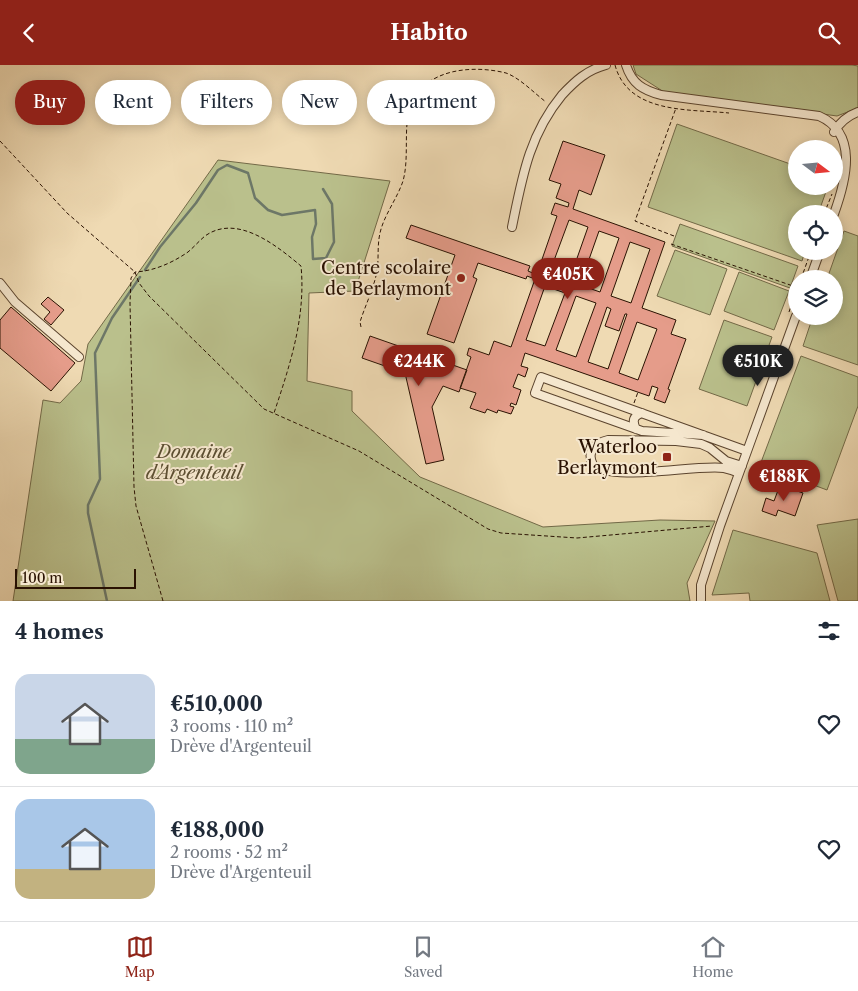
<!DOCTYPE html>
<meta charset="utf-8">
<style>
body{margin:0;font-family:"Libre Caslon Text",serif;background:#f6f6f7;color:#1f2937;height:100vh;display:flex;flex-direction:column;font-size:19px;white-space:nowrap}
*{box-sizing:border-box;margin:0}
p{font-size:16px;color:#747a83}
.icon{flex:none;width:28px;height:28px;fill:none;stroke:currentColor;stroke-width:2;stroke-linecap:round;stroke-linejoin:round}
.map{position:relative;height:536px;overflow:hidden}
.side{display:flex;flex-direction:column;background:#fff;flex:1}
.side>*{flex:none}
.top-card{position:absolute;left:15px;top:15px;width:500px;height:45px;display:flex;gap:10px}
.needle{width:32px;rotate:106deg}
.fabs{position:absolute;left:788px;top:75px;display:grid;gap:10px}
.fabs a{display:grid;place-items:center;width:55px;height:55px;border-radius:50%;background:#fff;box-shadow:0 2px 12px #0003;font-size:25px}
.scale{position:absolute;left:15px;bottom:12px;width:121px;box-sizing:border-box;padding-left:5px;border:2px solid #2a1202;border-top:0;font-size:14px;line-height:18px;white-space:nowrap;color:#2a1202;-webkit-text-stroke:4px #f5e7ce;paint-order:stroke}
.price{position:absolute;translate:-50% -42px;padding:0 11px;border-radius:18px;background:#8f2418;color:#fff;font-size:16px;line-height:32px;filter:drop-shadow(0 1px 2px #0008)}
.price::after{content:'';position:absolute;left:50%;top:30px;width:15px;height:11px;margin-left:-8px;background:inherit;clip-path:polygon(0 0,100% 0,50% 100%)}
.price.active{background:#222;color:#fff}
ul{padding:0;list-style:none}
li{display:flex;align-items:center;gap:15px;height:125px;padding:0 15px}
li+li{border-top:1px solid #e0e1e3}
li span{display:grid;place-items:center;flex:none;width:140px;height:100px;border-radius:15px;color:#555}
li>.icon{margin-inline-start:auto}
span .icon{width:60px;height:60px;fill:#fffc;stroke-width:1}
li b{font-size:21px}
h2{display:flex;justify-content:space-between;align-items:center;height:60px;padding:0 15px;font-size:21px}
.chip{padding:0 18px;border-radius:22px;background:#fff;box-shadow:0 2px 12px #0003;font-size:18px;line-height:45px}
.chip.active{background:#8f2418;color:#fff}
header{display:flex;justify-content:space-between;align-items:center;height:65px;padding:0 15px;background:#8f2418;color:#fff;font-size:22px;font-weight:800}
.menu{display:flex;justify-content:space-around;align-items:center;height:70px;border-top:1px solid #e0e1e3;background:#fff;font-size:14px;color:#747a83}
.menu a{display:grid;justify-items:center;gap:2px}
.menu .active{color:#8f2418}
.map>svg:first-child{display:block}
</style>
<header><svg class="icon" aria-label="back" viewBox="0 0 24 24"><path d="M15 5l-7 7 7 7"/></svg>Habito<svg class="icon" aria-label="search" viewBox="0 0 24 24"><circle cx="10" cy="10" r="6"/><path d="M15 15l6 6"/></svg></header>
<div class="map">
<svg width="858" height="536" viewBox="0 0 858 536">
<rect width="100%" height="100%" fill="#efdab3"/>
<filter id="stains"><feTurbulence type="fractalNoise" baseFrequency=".004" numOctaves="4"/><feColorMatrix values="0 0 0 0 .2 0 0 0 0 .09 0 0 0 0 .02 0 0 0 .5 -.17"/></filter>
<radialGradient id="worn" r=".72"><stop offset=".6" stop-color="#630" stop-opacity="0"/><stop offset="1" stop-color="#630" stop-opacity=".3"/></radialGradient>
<path fill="#bac08c" stroke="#726947" d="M633 0H852L858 1V43L837 51 664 27 636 9Z
M677 59 796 101V121H828L818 149H796V186H805L802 196 648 142Z
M218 95 390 116 355 226 309 228 307 316 352 326V346L420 412 543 462 660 455 715 456 687 518 690 536H13L43 335 60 338 81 316 88 279Z
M680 159 798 201 790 223 672 181Z
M844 166 858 171V300L803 281 813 251H834V214H827Z
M675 185 727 204 710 250 657 231Z
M739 207 789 226 774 265 724 246Z
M724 255 772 272 747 341 699 324Z
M801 291 858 312V341L827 425 760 400Z
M858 454V536H838L817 460Z
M733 465 817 488 830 536H750L749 528 712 530Z"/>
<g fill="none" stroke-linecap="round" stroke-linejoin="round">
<path stroke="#6d7767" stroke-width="2.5" d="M145 205 160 182 196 138 218 105 227 100 248 108 255 133 268 145 282 150 315 145 316 159 312 172 313 194 326 193 334 177 332 139 323 124
M107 536 88 448V440L100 414 95 288 112 253 140 212"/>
</g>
<path fill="#e59c8a" stroke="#2a1202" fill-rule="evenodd" d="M563 76 605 90 591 130 579 125 573 144 665 177 642 243 676 255 671 269 686 274 668 324 670 325 665 338 654 334 658 323 652 321 649 331 525 288 521 301 528 303 525 312 518 309 513 322 521 325 516 340 511 338 510 341 514 342 511 349 498 345 497 348 487 344 485 348 470 343 476 328 460 323 471 292 467 290 469 283 489 290 494 276 511 282 535 214 527 211 526 214 478 198 473 212 477 214 454 278 427 269 455 190 406 173 411 160 530 201 528 206 535 209 536 206H538L557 151 551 149 555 138 568 142 569 138 556 133 561 119 549 115ZM569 155 588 162 569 216 549 209ZM599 166 619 173 600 227 580 220ZM630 177 650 184 631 238 611 231ZM545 221 565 228 545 281 526 275ZM576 231 596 238 576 292 556 285ZM607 242 611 244 605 261 619 266 625 249H627L608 304 588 297ZM637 257 657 264 638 315 619 308Z
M48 232 64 245 51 260 44 254 50 247 41 239Z
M11 242 75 298 51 326 0 283V255Z
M370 271 467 305 459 327 443 321 432 342 444 395 426 399 405 308 362 293Z
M780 420 803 428 795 451 778 445 776 451 762 446 766 433 774 436Z"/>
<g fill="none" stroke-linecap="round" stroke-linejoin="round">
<g stroke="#5b442e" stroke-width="10">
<path id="minor" d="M626 0C632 19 643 25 661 30L819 51C858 68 847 113 834 149
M834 67C840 57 847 51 858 47
M512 162C522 113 529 70 562 30 575 16 587 5 606 0
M810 214 820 186
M0 218 15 237 79 292
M636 364C632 356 633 351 642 348
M703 370 642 366 535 328 541 312 747 386
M739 408C735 406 729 404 724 403 697 399 612 417 593 400 586 386 595 378 608 375L676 376 701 379 710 383 726 396 742 401
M701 536V520L720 461 796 251"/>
</g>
<path stroke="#2a1202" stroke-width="1" stroke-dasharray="4 2.5" stroke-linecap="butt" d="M615 0C628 49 689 44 729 48
M0 76 67 148 135 207 139 218 149 231 264 344 359 386 488 464 501 468 577 473 712 461
M824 149 832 129
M674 171 635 156 676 43
M671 179 796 222
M801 214 811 186
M789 247 796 226
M361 262 360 257C365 241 374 223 377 206 379 194 377 181 380 168 384 150 397 134 403 116 410 91 402 59 412 37 428 3 474 0 506 8 520 13 534 28 546 37
M634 338 638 327
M163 536 136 441 134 422 130 238 131 213 135 207C154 206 172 198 188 187 194 182 199 176 205 171 237 148 277 181 301 201 306 252 290 300 274 348"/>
<use href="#minor" stroke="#f5e7ce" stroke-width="8"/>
</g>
<g fill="#8f2418" stroke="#f5e7ce" stroke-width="2">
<circle cx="461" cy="213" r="5"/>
<rect x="662" y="387" width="10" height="10" rx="2.5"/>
</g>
<g text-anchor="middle" stroke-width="4" stroke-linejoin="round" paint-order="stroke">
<g font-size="18" fill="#2a1202" stroke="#f5e7ce" text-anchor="end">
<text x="451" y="209">Centre scolaire<tspan x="451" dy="21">de Berlaymont</tspan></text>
<text x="657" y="388">Waterloo<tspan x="657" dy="21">Berlaymont</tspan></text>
</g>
<g font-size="18" font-style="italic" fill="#5c4f32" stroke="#f5e7ce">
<text x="194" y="393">Domaine<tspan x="194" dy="21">d'Argenteuil</tspan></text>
</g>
</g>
<rect width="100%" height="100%" filter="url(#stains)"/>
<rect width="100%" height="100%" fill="url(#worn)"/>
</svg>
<div class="fabs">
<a><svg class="needle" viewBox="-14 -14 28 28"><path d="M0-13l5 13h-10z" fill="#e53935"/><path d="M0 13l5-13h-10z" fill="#747a83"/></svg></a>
<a><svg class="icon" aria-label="locate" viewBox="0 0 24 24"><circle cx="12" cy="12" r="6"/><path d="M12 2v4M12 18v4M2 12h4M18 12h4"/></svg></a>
<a><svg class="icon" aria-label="layers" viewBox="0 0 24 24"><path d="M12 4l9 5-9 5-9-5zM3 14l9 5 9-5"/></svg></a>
</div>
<div class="scale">100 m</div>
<b class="price" style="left:568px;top:235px">€405K</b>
<b class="price" style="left:419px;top:322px">€244K</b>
<b class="price active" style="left:758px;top:322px">€510K</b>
<b class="price" style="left:784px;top:437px">€188K</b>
<div class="top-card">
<a class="chip active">Buy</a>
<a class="chip">Rent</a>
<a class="chip">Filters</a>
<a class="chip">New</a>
<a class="chip">Apartment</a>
</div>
</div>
<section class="side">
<h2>4 homes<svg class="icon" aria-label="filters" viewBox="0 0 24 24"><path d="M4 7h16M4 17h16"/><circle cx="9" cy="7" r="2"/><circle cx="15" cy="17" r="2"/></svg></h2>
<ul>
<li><span style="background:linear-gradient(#c9d6e8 65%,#7fa58c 0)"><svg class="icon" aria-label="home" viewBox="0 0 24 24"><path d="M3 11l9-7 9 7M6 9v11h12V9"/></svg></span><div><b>€510,000</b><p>3 rooms · 110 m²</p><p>Drève d'Argenteuil</p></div><svg class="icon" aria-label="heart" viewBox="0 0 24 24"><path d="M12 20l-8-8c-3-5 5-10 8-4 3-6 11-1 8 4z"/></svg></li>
<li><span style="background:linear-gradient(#a9c7e8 70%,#c2b280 0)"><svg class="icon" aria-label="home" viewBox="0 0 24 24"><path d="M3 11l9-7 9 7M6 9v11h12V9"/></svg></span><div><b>€188,000</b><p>2 rooms · 52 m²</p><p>Drève d'Argenteuil</p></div><svg class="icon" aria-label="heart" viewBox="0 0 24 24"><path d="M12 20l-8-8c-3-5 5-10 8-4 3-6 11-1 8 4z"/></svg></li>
</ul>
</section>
<nav class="menu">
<a class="active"><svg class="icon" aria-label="map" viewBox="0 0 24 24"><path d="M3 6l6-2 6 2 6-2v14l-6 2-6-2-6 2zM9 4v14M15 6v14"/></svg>Map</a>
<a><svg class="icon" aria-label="saved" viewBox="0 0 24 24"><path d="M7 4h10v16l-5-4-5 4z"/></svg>Saved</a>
<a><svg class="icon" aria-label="home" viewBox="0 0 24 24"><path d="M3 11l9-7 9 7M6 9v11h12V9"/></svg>Home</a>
</nav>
